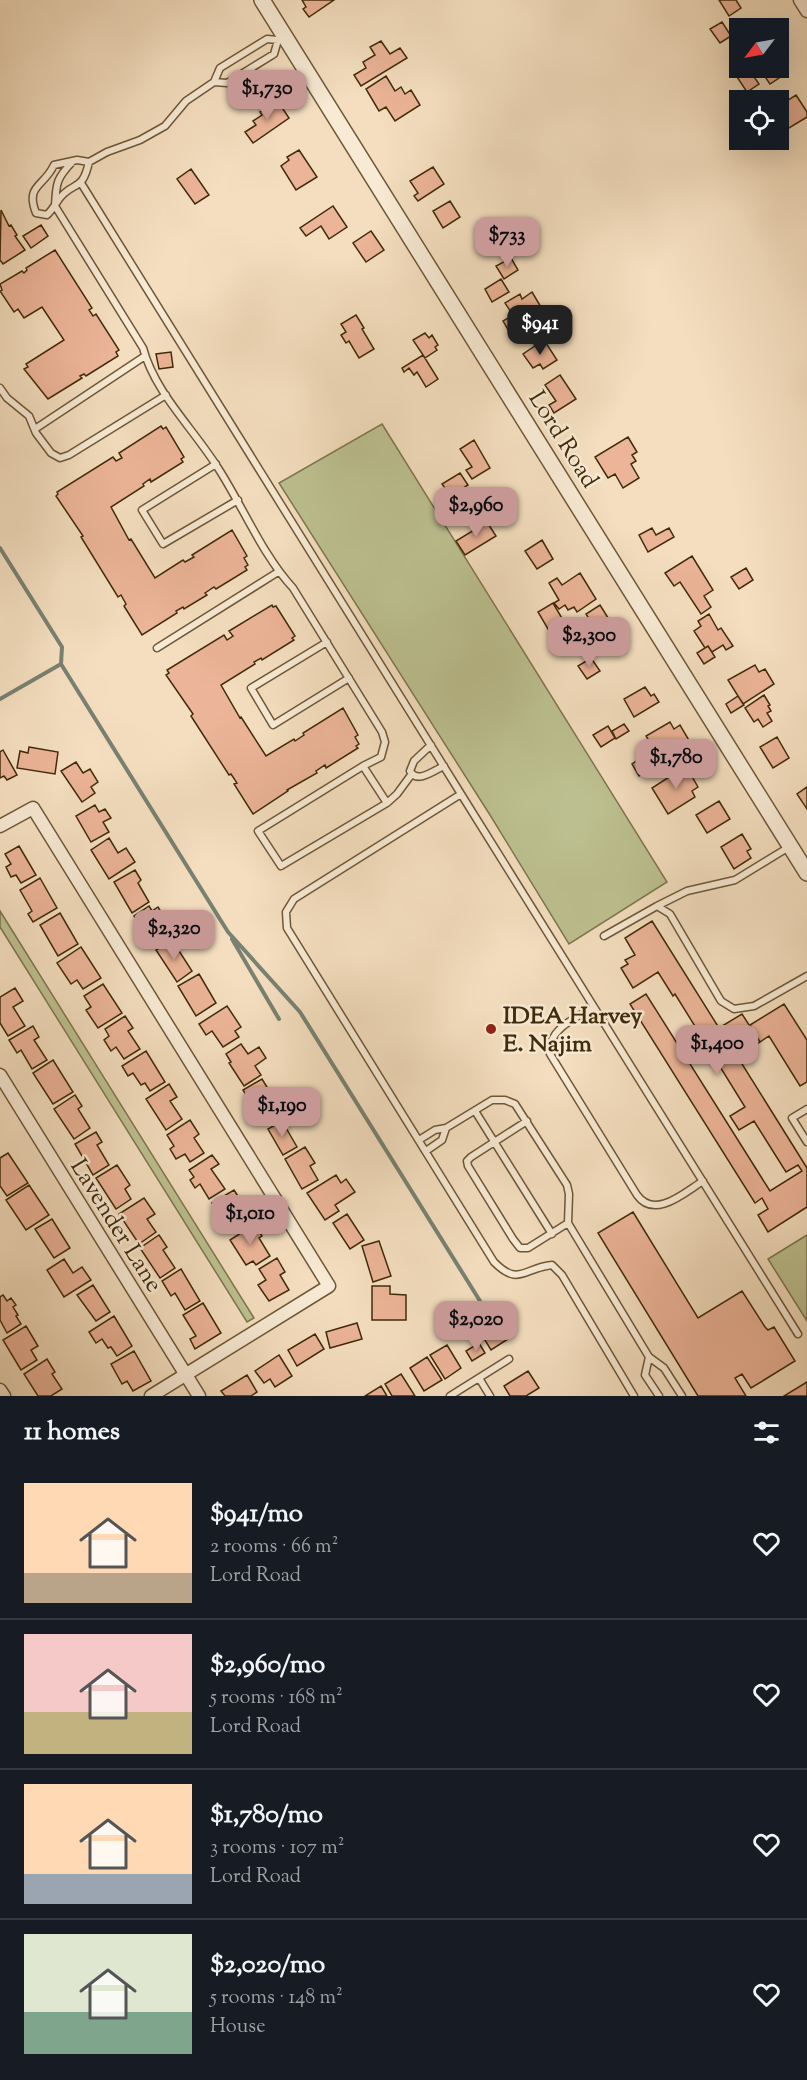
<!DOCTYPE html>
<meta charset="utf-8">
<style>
body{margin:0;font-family:"Sorts Mill Goudy",serif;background:#242831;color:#f1f3f6;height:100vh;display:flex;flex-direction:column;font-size:22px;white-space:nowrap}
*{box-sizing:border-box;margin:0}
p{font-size:20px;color:#9ea1a6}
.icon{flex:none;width:33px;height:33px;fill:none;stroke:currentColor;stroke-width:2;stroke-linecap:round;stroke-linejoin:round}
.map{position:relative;height:1396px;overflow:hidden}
.side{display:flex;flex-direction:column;background:#171b24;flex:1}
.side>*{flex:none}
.needle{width:39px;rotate:238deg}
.controls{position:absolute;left:729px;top:18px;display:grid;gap:12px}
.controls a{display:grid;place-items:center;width:60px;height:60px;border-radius:0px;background:#171b24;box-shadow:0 6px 24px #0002;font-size:30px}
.price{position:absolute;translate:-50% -51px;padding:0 14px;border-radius:12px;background:#c59692;color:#111;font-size:20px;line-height:39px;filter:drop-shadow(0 2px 3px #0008)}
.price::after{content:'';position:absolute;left:50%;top:36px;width:18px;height:14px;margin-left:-9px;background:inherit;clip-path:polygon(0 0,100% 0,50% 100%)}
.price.current{background:#222;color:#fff}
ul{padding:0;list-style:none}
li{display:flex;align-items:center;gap:18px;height:150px;padding:0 24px}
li+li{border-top:2px solid #363941}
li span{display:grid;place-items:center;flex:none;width:168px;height:120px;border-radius:0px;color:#555}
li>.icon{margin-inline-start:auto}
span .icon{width:72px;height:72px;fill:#fffc;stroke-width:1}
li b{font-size:26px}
h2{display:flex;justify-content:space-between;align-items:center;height:72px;padding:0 24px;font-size:26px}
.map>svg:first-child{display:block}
</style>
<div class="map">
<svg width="807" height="1396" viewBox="0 0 807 1396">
<rect width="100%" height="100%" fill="#f4debf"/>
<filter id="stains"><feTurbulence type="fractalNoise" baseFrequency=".00333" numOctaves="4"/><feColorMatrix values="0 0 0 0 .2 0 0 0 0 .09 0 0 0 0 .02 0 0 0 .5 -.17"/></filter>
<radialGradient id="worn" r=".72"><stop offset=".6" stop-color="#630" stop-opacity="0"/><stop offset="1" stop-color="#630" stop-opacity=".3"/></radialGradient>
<path fill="#bdc191" stroke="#7e764e" stroke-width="1.5" d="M382 424 667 882 569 944 490 815 279 483Z
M0 911 254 1318 247 1322 0 927Z
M807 1235V1321L768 1259Z"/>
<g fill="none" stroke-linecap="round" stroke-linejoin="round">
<path stroke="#788172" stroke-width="4" d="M0 548 62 647 61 664 0 699
M61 664 228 932 300 1012 480 1301
M232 939 279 1019"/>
</g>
<path fill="#ecb498" stroke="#402b0a" stroke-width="1.5" d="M302 0H334L309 17 303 9 306 7Z
M719 0H736L741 8 729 16Z
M722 22 731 36 720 43 710 29Z
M381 41 390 54 400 48 407 58 361 86 354 75 366 68 363 62 375 55 370 47Z
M778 64 785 74 770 84 759 68H778Z
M745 68H748L759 84 747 92 735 74Z
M386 76 395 91 401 87 405 94 411 90 420 105 395 121 386 107 379 111 366 89Z
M796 95 807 112V117L789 128 785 121 778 125V115L786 111 782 104Z
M277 100 289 118 253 143 245 132 256 125 253 121 262 115 260 112Z
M299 150 317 177 296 190 281 166 289 160 287 157Z
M433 167 444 184 418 201 414 196 418 193 410 181Z
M191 169 209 195 195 204 177 179Z
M450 201 460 217 443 228 433 211Z
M333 206 347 227 329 239 321 226 306 236 300 228Z
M1 210 9 226 11 225 17 235 15 236 25 250 3 264 0 260Z
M41 225 48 236 31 248 23 236Z
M371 231 384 250 366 262 353 243Z
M55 250 92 308 89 310 93 316 96 314 119 350 116 352 118 356 86 376 84 374 80 376 82 378 48 399 24 369 28 367 26 364 64 340 42 307 24 318 18 309 14 312 0 291 2 290 0 284 22 271 24 273 27 270 26 268Z
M511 258 518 270 504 279 496 266Z
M501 279 509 292 492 302 485 289Z
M532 292 548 319 514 340 503 321 513 315 505 303 520 294 522 299Z
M356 315 364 328 362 329 374 349 359 358 349 341 346 343 341 335 346 332 341 324Z
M563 316 569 325 554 335 548 325Z
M425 333 429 338 432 335 438 345 435 347 437 350 425 358 413 340Z
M544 340 557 360 543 369 540 364 533 368 523 354Z
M171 352 173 367 159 369 156 354Z
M423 355 438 379 426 387 417 372 414 375 409 368 404 372 402 368Z
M560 375 576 399 554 413 549 405 556 401 545 385Z
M161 426 163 429 166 427 184 457 181 459 183 462 151 482 150 479 143 484 144 486 111 507 129 540 131 539 155 578 183 560 185 562 194 557 192 555 232 530 247 556 244 558 248 565 245 567 247 570 216 589 214 587 205 593 207 595 184 609 183 607 176 611 177 613 142 635 124 606 126 604 121 595 118 597 81 537 83 536 56 496 58 494 57 492 113 457 116 461 122 458 119 453Z
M628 437 637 452 632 455 636 461 631 464 639 478 623 488 615 474 608 478 595 457Z
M474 440 490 468 472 479 466 470 472 467 460 449Z
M460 473 468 485 448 498 443 490 445 488 442 484Z
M495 495 506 511 490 522 479 506Z
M487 522 496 536 465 555 456 541Z
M652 528 656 535 669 528 674 537 648 552 639 535Z
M542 540 553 559 537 569 525 551Z
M692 556 713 590 704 596 711 607 701 614 680 582 674 586 665 573Z
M746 568 753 580 739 589 731 577Z
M580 573 596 599 577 612 574 607 568 610 565 605 559 609 554 603 559 600 549 583 557 578 562 585Z
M553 603 563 620 548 629 538 612Z
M272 605 273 607 276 606 295 636 292 638 294 640 262 660 261 658 254 662 255 664 221 685 240 718 241 717 266 756 294 739 295 741 304 735 303 733 343 708 358 735 355 737 359 744 356 746 358 748 326 768 325 765 316 771 317 773 287 790 288 791 253 814 234 784 237 783 231 774 229 775 191 716 193 714 166 675 169 673 167 670 224 635 227 640 233 636 229 631Z
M600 605 610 621 596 630 586 614Z
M709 614 718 630 721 628 733 646 726 650 723 645 712 652 708 646 705 648 694 631 701 626 698 621Z
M708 646 715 657 704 664 697 653Z
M591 658 600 671 587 679 578 666Z
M755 665 759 672 765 669 774 684 743 704 728 680Z
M645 687 651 696 654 694 659 702 634 717 624 699Z
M764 695 770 705 768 706 771 711 767 713 772 721 763 727 758 719 754 722 745 708Z
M738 696 744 705 731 713 726 704Z
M670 722 674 729 680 725 690 742 660 759 646 736Z
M624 724 629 731 616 739 612 731Z
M608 726 615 738 601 747 593 735Z
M777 737 789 758 773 768 760 747Z
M29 747 58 752 55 774 17 768 20 751 28 753Z
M3 750 17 775 7 780 4 776 0 778V752Z
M647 754 654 767 639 776 632 764Z
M76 762 83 773 90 769 98 782 91 787 95 793 82 802 61 771Z
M686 766 698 787 692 791 695 797 668 814 652 788Z
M807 787V809L797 794Z
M719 801 730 819 707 833 696 815Z
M95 805 99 812 105 809 111 818 103 822 109 832 91 842 76 816Z
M742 834 751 849 747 851 751 858 734 869 721 847Z
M109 838 118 853 126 848 135 862 109 879 91 850Z
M19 846 36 875 21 883 16 875 11 877 6 867 11 864 5 854Z
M135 870 141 880 138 883 149 902 132 913 114 882Z
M40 878 57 908 33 922 28 914 32 911 20 890Z
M149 906 152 911 158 907 175 934 154 948 134 916Z
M60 913 78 944 58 956 40 925Z
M652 921 719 1028 742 1014 760 1042 737 1056 807 1168V1207L768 1232 758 1215 768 1209 762 1198 755 1203 630 1004 646 994 770 1191 802 1171 798 1165 786 1172 754 1121 739 1130 730 1116 745 1107 675 994 673 996 658 972 633 988 621 968 628 964 625 960 635 955 625 938Z
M172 940 192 971 177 982 156 950Z
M81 947 101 978 83 989 77 980 71 984 57 963Z
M199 974 216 1003 196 1016 178 986Z
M103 984 122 1013 98 1028 86 1010 91 1007 84 996Z
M15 988 23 1001 13 1007 25 1026 8 1036 0 1023V997Z
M784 1004 807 1040V1082L800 1086 769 1036 760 1042 750 1025Z
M227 1006 241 1027 235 1031 239 1037 223 1047 212 1031 206 1035 199 1024Z
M125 1016 133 1028 128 1031 140 1049 124 1059 116 1047 111 1051 104 1040 109 1036 105 1029Z
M33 1026 39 1037 34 1040 47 1060 32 1069 21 1050 17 1053 9 1040Z
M241 1044 248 1054 259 1047 266 1058 255 1066 261 1075 244 1086 229 1063 231 1062 226 1054Z
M146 1051 165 1082 150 1091 145 1083 141 1085 133 1073 128 1076 122 1066Z
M53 1060 73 1092 53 1104 33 1073Z
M262 1079 270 1092 266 1094 278 1113 262 1122 243 1090Z
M169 1084 177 1097 170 1101 182 1119 166 1130 146 1099Z
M75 1095 82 1106 78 1109 90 1128 74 1139 54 1109Z
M190 1120 199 1134 194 1138 204 1153 190 1162 185 1154 176 1159 170 1149 174 1146 167 1135Z
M282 1121 297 1147 283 1155 268 1129Z
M96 1132 102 1142 97 1145 109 1165 93 1175 75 1144Z
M305 1147 315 1163 310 1166 318 1180 302 1189 285 1159Z
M8 1153 28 1183 7 1196 0 1186V1158Z
M212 1155 219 1164 211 1169 225 1189 209 1199 200 1184 195 1188 190 1180 194 1177 189 1170Z
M117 1165 130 1185 125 1189 131 1199 116 1209 96 1178Z
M336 1175 341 1183 346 1179 355 1192 335 1205 339 1211 325 1220 307 1193Z
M29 1185 49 1215 26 1230 6 1200Z
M234 1190 253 1220 238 1229 232 1220 225 1224 212 1203Z
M144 1198 155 1214 147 1219 156 1232 139 1244 119 1214Z
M633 1212 698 1318 742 1291 765 1327 768 1330 774 1327 795 1361 751 1388 742 1374 735 1378 746 1396H698L598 1233Z
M347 1214 364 1240 350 1249 333 1223Z
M52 1219 70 1248 54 1258 35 1229Z
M255 1224 262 1236 259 1238 270 1256 256 1265 253 1261 246 1265 230 1240Z
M159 1235 167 1247 163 1250 175 1268 160 1278 140 1248Z
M379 1241 391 1276 373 1282 362 1246Z
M277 1258 285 1272 280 1275 289 1290 269 1301 258 1285 266 1280 259 1269Z
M64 1259 73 1273 82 1267 91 1280 64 1297 47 1270Z
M181 1269 200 1301 185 1310 175 1293 171 1296 162 1281Z
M93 1285 110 1312 96 1321 77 1295Z
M372 1286H390V1294L406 1295V1320H372Z
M3 1295 7 1301 11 1298 16 1305 13 1307 18 1315 16 1316 21 1324 7 1333 0 1320V1297Z
M203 1303 221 1333 195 1349 190 1339 196 1336 183 1315Z
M114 1316 132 1346 117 1356 111 1347 108 1348 102 1339 96 1343 89 1332Z
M494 1317 508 1339 491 1350 477 1327Z
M357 1323 362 1339 330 1348 326 1332Z
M26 1326 38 1346 31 1350 37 1360 21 1370 3 1340Z
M315 1334 324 1349 297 1366 288 1350Z
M479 1343 485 1353 472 1361 466 1351Z
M447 1345 461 1368 445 1379 430 1355Z
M134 1351 151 1381 133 1391 127 1381 122 1384 111 1364Z
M279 1355 292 1376 275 1387 270 1379 264 1383 255 1371Z
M427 1357 442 1380 424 1391 410 1368Z
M47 1359 55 1372 52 1374 62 1389 51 1396H38L24 1374Z
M528 1371 539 1388 526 1396H510L504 1386Z
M401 1374 415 1396H392L385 1384Z
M247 1375 257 1392 251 1396H225L221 1391Z
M807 1382V1396H784Z
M381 1386 387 1396H365Z"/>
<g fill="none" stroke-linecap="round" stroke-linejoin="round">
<g stroke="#6d5837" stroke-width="9">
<path id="service" d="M73 161C57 178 56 182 55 206L143 348C155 393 193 428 218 468 242 505 263 556 293 588L382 732 385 742 381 757 363 766 258 831 281 866 387 803 363 766
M89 162C82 193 74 180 59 199 55 205 52 210 47 215L36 213C25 185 44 187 54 165L77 160 89 162 107 152 140 140 165 126 186 101 214 82 220 68 267 39 278 40 274 54 227 83 214 82
M81 183 461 794
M0 388 7 398 29 416 36 433 51 453 60 458 69 455 166 395
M35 429 145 356
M216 464 142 510 163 544 238 500
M327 642 251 688 273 725 349 678
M157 648 278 572
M431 745 414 761 410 771C417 784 433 771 444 766
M387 803 397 794 411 775
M657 906 687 891 735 880 789 847
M604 936 657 906 670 914 721 1001 734 1009 754 1006 807 976
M594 1007C576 1018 547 1029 550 1054L637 1195C655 1220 685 1192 703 1181
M807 1109 792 1118 807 1142
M475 1111 552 1234
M527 1121 471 1157 467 1161 468 1166 513 1239 520 1248H528L568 1223
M419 1140 435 1130 446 1128 492 1100H505L515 1104 567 1185 569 1194 568 1223 649 1357 664 1368 682 1396
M426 1151 442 1140 446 1128
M649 1357 645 1375 659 1396
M479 1378 490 1396
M450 1396 509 1359
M634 1396 562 1275 552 1265C523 1268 519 1287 494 1262L287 928 286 912 294 899 461 794 798 1334"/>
</g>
<g stroke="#6d5837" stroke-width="15">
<path id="minor" d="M800 0 807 11
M0 826 33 808 329 1286 151 1396
M0 1075 199 1396
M0 1390 4 1396"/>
</g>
<g stroke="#6d5837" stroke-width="18">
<path id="tertiary" d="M262 0 807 873"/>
</g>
<use href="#service" stroke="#f8ead5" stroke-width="6"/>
<use href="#minor" stroke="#f8ead5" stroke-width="12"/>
<use href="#tertiary" stroke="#f8ead5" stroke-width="15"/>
</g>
<circle fill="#8f2418" stroke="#f8ead5" stroke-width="2" cx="491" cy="1029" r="6"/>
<g text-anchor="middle" stroke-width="5" stroke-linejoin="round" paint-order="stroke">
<g font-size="24" fill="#402b0a" stroke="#f8ead5">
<text transform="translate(564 439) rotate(58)" y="8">Lord Road</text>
<text transform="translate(117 1225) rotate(58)" y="8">Lavender Lane</text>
</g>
<g font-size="24" font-weight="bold" fill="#402b0a" stroke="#f8ead5" text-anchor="start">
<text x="503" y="1023">IDEA Harvey<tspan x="503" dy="28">E. Najim</tspan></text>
</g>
</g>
<rect width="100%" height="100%" filter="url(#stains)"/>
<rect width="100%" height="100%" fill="url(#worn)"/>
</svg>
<div class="controls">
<a><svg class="needle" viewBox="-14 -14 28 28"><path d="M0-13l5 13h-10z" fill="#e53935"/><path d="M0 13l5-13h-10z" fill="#9ea1a6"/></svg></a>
<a><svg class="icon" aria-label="locate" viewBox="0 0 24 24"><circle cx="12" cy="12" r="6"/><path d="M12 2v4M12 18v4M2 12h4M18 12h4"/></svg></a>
</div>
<b class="price" style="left:267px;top:121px">$1,730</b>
<b class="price" style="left:507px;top:268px">$733</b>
<b class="price current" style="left:540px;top:356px">$941</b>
<b class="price" style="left:476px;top:538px">$2,960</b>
<b class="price" style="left:589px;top:668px">$2,300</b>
<b class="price" style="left:676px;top:790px">$1,780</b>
<b class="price" style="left:174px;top:961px">$2,320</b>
<b class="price" style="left:717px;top:1076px">$1,400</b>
<b class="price" style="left:282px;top:1138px">$1,190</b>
<b class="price" style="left:250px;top:1246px">$1,010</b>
<b class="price" style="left:476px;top:1352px">$2,020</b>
</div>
<section class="side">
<h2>11 homes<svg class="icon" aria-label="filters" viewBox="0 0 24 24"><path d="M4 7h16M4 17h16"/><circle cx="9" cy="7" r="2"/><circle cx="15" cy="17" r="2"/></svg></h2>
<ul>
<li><span style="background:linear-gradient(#ffd9b3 75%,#b9a48a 0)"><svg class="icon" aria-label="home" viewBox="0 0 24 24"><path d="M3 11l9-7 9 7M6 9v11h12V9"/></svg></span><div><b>$941/mo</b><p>2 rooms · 66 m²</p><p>Lord Road</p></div><svg class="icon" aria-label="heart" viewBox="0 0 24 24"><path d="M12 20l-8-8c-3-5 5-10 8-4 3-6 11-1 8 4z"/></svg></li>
<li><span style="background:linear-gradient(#f6c9c9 65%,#c2b280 0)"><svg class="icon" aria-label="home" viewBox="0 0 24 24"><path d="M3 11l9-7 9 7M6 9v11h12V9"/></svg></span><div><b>$2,960/mo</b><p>5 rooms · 168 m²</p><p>Lord Road</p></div><svg class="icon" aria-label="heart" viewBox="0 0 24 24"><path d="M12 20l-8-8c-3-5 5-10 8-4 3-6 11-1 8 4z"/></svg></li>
<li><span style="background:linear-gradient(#ffd9b3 75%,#9aa5b1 0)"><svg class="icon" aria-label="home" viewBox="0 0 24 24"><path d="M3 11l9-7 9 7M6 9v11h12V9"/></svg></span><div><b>$1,780/mo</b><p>3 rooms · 107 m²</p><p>Lord Road</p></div><svg class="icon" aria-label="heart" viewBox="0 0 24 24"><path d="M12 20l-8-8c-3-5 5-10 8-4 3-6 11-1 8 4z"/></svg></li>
<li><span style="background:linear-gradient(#dfe7d0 65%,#7fa58c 0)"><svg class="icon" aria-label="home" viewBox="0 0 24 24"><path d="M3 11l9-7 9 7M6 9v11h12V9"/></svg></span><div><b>$2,020/mo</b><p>5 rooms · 148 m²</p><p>House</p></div><svg class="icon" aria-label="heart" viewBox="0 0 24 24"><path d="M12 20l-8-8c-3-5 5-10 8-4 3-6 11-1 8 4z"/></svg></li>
</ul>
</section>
